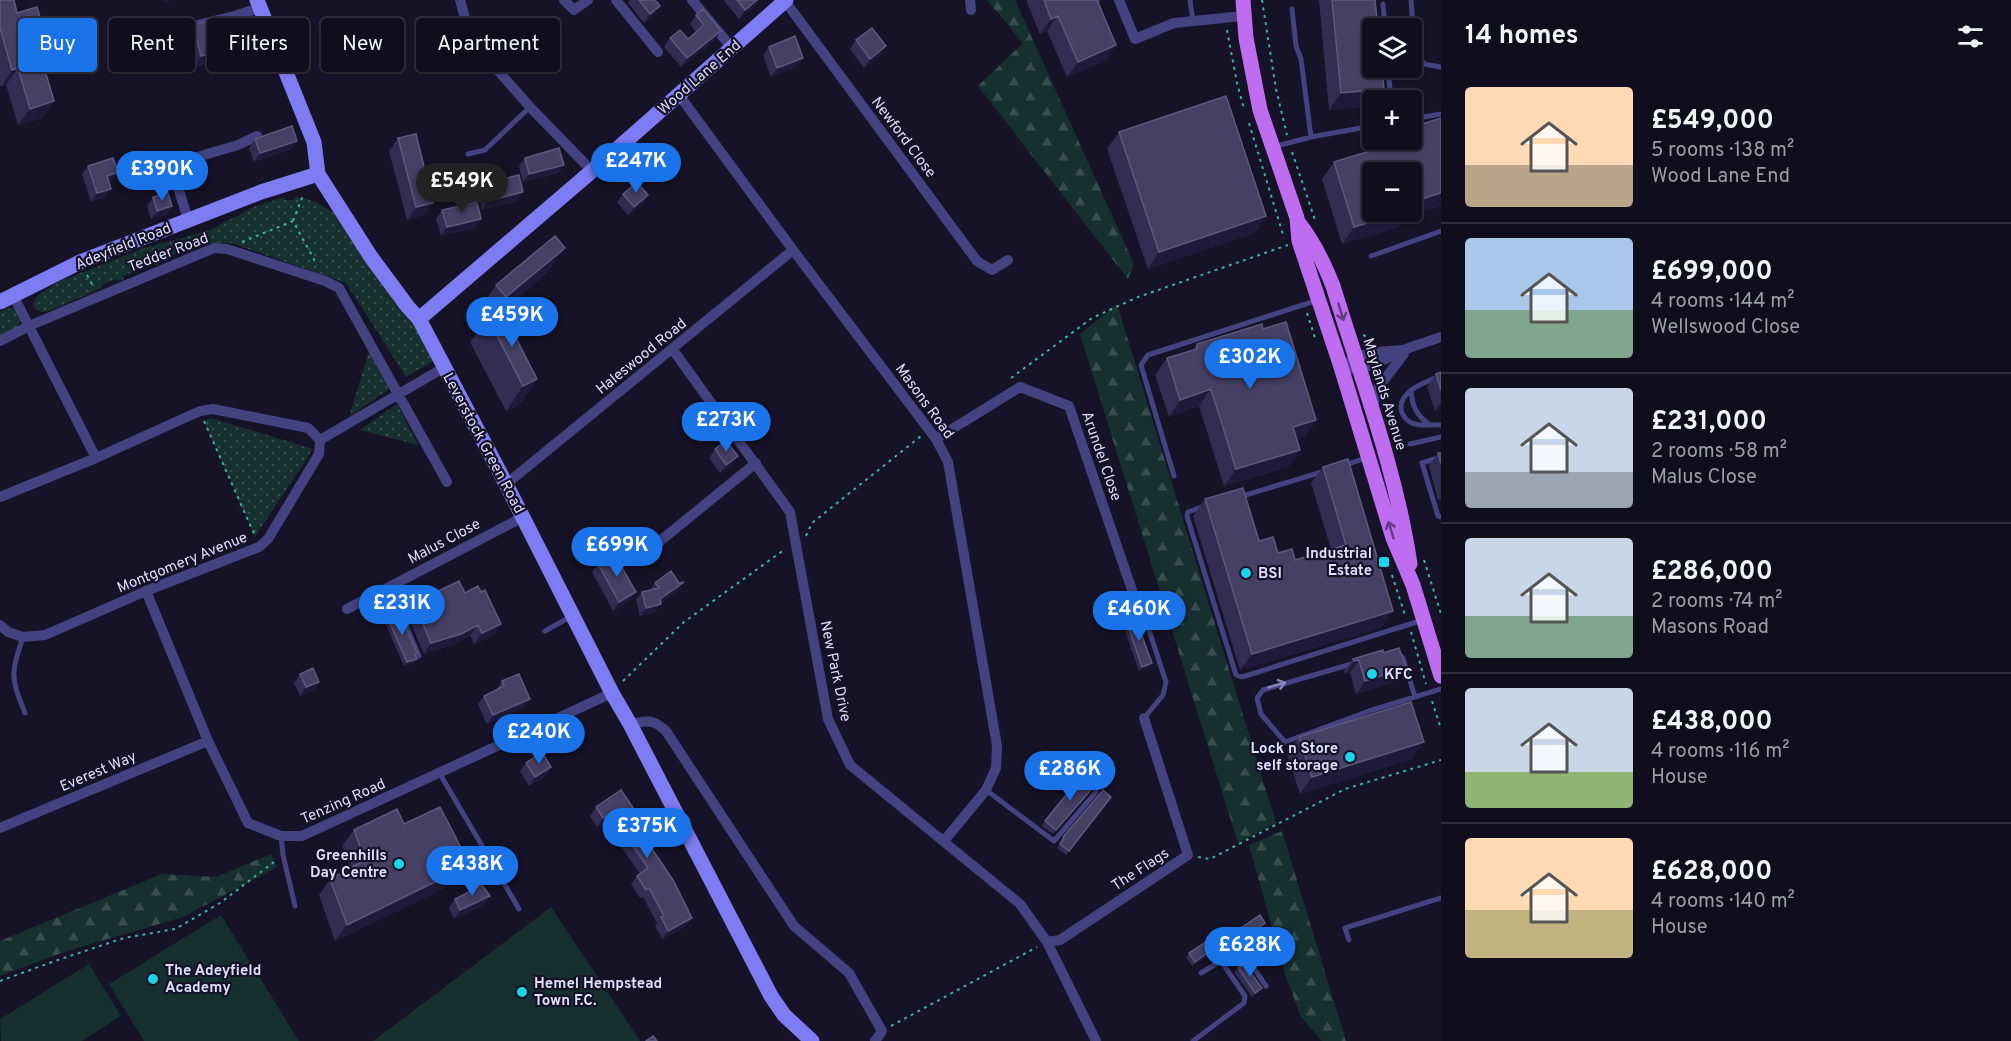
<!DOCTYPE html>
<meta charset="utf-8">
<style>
body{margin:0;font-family:Overpass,sans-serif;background:#191726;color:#f1f3f6;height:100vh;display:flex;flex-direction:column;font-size:22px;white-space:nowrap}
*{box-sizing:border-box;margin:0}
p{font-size:20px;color:#9c9ca4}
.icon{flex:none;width:33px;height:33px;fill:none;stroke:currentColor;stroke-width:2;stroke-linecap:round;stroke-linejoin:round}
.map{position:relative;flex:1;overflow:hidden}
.side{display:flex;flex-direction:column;background:#100e1d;width:570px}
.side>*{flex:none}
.banner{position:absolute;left:18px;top:18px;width:570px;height:54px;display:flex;gap:12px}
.tools{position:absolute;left:1362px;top:18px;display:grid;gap:12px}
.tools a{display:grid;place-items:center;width:60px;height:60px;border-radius:6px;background:#100e1d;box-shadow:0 2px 4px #0004,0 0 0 2px #302e3b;font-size:30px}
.price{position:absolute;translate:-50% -51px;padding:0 14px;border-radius:21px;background:#1a73e8;color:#fff;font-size:20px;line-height:39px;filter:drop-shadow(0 2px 3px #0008)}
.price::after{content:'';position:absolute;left:50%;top:36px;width:18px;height:14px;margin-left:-9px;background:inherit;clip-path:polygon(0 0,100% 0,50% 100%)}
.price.current{background:#222;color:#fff}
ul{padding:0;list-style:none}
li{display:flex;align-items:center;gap:18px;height:150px;padding:0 24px}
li+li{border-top:2px solid #302e3b}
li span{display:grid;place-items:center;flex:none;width:168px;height:120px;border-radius:6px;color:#555}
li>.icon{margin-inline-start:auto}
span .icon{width:72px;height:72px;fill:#fffc;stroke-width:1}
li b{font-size:26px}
h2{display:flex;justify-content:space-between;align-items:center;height:72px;padding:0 24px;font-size:26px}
.chip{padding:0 21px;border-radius:6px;background:#100e1d;box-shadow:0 2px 4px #0004,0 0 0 2px #302e3b;font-size:21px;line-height:54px}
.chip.current{background:#1a73e8;color:#fff}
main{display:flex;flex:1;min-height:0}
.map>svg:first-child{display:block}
</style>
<main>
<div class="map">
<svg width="1441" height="1041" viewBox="0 0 1441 1041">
<defs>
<pattern id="green-dots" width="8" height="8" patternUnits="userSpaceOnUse" patternTransform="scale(1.5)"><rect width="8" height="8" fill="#16302f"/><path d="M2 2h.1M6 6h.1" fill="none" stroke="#374d4e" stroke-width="1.8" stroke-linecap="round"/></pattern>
<pattern id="forest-firs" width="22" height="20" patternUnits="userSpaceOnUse" patternTransform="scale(1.5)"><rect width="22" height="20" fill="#16302f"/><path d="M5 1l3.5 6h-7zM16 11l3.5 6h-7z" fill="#374d4e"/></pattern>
</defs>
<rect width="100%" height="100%" fill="#161227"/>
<path fill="url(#green-dots)" d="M284 197 285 200H294L295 197C312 199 321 204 335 214L417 324 435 360 406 377 346 283 231 243H211L198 248 195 245 158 262 159 265 156 266 154 263 123 276 124 279 119 281 117 279 102 285V288L49 311 42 312 36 310 33 304 38 295 58 282 144 248 208 231 256 206Z
M14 308 19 312C23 329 13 330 0 337V312L5 309Z
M369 351 389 389 349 417Z
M397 404 418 445 360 430Z
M211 418 313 449 255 537 204 421Z"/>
<path fill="url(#forest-firs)" d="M987 0H1015L1134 264 1128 279 978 86 1023 43Z
M1117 304 1276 823 1238 843 1080 334Z
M1282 831 1346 1041H1322L1301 1017 1284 971 1249 845Z
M271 854 277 867 183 917 64 952 0 976V941L162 874 216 877Z"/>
<path fill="#16302f" d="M551 907 640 1041H373Z
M221 915 299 1041H144L109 984Z
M89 964 121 1016 82 1041H1L0 1019Z"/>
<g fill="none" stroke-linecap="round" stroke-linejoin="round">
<path stroke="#3cafa7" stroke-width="2" stroke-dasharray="3 4.5" stroke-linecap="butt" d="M1262 0 1276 89 1287 135
M1227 30 1237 83 1244 109
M1249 123 1284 238
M1292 152 1315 220
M293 221 304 193
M242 242 293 221 317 265
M87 275 93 286
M1307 313 1315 338
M1363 335 1374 340
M1011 378 1092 318 1138 297 1288 245
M204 421 255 536
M806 536 812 523 921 436
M1424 560 1441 614
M1392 575 1405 615
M1411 632 1426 684
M623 681 684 622 781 552 786 550
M1432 701 1441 729
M1198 857 1210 859 1345 789 1441 760
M0 981 55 961 124 938 175 929 220 903 274 862
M891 1026 1037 947"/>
<path stroke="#444281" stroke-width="5" d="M1190 0 1193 21
M1411 0 1415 51 1424 64 1441 67
M1383 4 1385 28
M1292 9 1296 46 1301 59 1311 137
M1388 68 1391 100
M1412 119 1441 114
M1273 147 1311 137 1372 126
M468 154 485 150 530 107
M1371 256 1441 231
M1441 376C1427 381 1395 392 1402 413 1404 417 1407 421 1412 423 1420 427 1432 424 1441 425
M1411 390C1412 406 1416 415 1429 424
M1410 444 1441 437
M1441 457 1422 463 1438 516 1441 517
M1343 466 1368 457
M1174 476 1141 365 1148 355 1318 300
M1239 497 1325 471
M1204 506 1188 512 1187 516 1236 675 1242 677 1423 620
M395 584 401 614 419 656
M545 631 572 616
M23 637C11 674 10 676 25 713
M1398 653 1403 658 1415 697
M1355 663 1263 690 1257 698 1261 714 1285 742 1369 711 1441 689
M1144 718 1163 695 1166 682 1147 624
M440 774 519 909
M986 790 1054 841 1096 792
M281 836 283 855 295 906
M1349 940 1345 928 1441 898
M1242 951 1266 986
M1223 964 1265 935
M1193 1041 1244 1003 1245 996 1221 961 1201 973"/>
<path stroke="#444281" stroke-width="10" d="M460 0 471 40 530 107 592 171
M564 0 574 10 588 0
M616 0 658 52
M692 0 732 48
M970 0 971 10
M1119 0 1135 39 1174 23 1243 16
M785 1 977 261 992 270 1008 260
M140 53 189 27 234 16 259 8
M679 95 793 250 936 439 948 462 997 746 996 768 986 790 944 841
M188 220 178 187 176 170 187 160 238 145 257 136
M13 295 96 458
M0 341 29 326 214 248 227 249 325 281 339 288 447 482
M673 350 790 512 828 719 850 765 1020 904 1047 942 1096 1041
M1350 361C1365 351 1384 352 1401 350
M1342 369C1373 370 1382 359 1409 348 1419 344 1430 341 1441 337
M1373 407 1377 389 1404 354
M936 439 1020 387 1069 406 1132 590
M320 440 445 367
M506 484 793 250
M0 497 96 458 200 411 213 409 308 428 320 440 319 454 268 539 259 547 146 591 45 635 23 637 8 632 0 625
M638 559 756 463
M146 591 208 741 248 823 281 836H302L612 693
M347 609 523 517
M630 724C648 721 652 718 666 731L794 926 849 973 882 1031 875 1041
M0 828 208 741
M1047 942 1060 940 1188 855 1144 718"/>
<path stroke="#7e7cf2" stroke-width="15" d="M257 0 314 142 318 174 371 257 408 307 419 319 506 484 612 693 630 724 771 996 784 1015 812 1041
M0 302 80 262 261 192 318 174
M419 319 592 171 786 0"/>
<path stroke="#be6df1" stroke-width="15" d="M1243 0 1246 38 1260 110 1297 218 1299 241 1341 367 1393 538 1413 585 1441 676
M1298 222C1314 242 1324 263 1333 286 1361 378 1396 469 1410 564"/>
</g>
<path fill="#342d53" d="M0 0 17 13 33 48 37 62 54 101 42 118 18 125 6 85 1 87 0 85Z
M630 0H655L654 14 644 23 628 3Z
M725 0H759L756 5 739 19 724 1Z
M1026 0H1101L1098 4 1116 45 1105 61 1067 77 1047 31 1040 34Z
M1319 0H1375L1372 105V106L1329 110Z
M696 15 715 40 681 67 664 47 670 38 688 39 696 32 690 24Z
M193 25 214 27 227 53 216 56 211 64 192 68 184 38Z
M856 40 886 46 880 55 864 68 850 49Z
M769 47 803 58 797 66 771 77 763 55Z
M1441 118V206L1405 217 1399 227 1342 244 1322 179 1334 162 1382 147 1388 140H1412Z
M1119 132 1266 216 1254 233 1148 269 1107 149Z
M398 138 433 203 424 215 407 220 389 151Z
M255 139 297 141 291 149 254 162 249 148Z
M525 158 558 173 523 182 519 166Z
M88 166 112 181 109 182 105 197 91 202 82 174Z
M484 184 517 201 482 210 478 193Z
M623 194 648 195 642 204 628 215 617 202Z
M153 197 172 206 166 215 151 219 147 206Z
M442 210 481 219 475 228 441 236 436 219Z
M547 273 502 311 537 379 520 404 506 411 470 342 487 319 479 310 496 285Z
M1263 329 1316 420 1304 437 1297 439 1300 450 1288 467 1224 486 1199 406 1169 417 1155 375 1167 358 1193 350 1197 344Z
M1441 372V409L1435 411 1427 387 1436 374Z
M715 449 732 465 720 473 709 458Z
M1438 453H1441V499L1438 500 1429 466Z
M1323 467 1381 628 1240 670 1193 516 1205 499 1259 541 1278 553 1295 560 1331 549 1311 483Z
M595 531 607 555 587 552 589 539Z
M598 564 630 600 613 611 592 572Z
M655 583H679L678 590 661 603 655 612 640 616 636 600 642 592 650 590Z
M481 592 501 624 494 635 474 644 470 636 453 645 424 654 406 612 413 601 426 597 465 593Z
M386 614 417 653 416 656 417 659 414 663 404 666 383 618Z
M1126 620 1149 668 1139 671 1123 625Z
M1383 653 1406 668 1397 681 1356 694 1350 673 1345 674 1344 671 1353 659Z
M300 674 319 682 313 690 300 696 294 683Z
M502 681 530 699 524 707 487 724 478 704 484 696 496 690Z
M1299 737 1412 759 1300 794 1287 754Z
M526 763 551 767 545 776 529 786 520 771Z
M1093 788 1053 834 1042 826 1045 821Z
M621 790 653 849 652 850 686 926 662 939 655 926 657 923 643 897 640 898 631 884 637 876 640 874 618 842 616 844 602 824 597 827 590 816 596 807Z
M1111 797 1066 855 1057 848 1061 842 1060 841 1063 837Z
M404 824 470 865 459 881 335 941 319 895 330 879 351 868 342 846 354 830Z
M455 899 484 905 454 919 449 908Z
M1265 923 1262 927 1226 954 1221 946 1192 966 1186 957 1189 953Z
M1238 968 1262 988 1259 992 1252 997 1234 972Z"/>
<path fill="#201a3a" d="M164 0H174L162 3Z
M757 0H759L756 5 739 19 745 10Z
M660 6 654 14 644 23 650 14Z
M1058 16 1047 31 1040 34 1051 19Z
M44 31 33 48 29 35Z
M721 31 715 40 681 67 687 58Z
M236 40 227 53 216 56 211 64 192 68 201 56 218 45Z
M1116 45 1105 61 1067 77 1078 62Z
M886 46 880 55 864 68 870 59Z
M803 58 797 66 771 77 777 68Z
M18 68 6 85 1 87 12 70Z
M1384 89 1376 100H1372V106L1329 110 1341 93Z
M54 101 42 118 18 125 30 109Z
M297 141 291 149 254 162 260 153Z
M564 165 558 173 523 182 529 174Z
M118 172 112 181 101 184 107 176Z
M111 189 105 197 91 202 97 193Z
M523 192 517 201 482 210 488 201Z
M1441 193V206L1405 217 1399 227 1342 244 1354 227 1403 212H1412V202Z
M648 195 642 204 628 215 634 207Z
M433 203 424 215 407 220 416 207Z
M172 206 166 215 151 219 157 211Z
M1266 216 1254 233 1148 269 1159 252Z
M481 219 475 228 441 236 447 227Z
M565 248 547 273 489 322 506 297Z
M537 379 520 404 506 411 523 386Z
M1211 389 1199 406 1169 417 1180 400Z
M1441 402V409L1435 411Z
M1316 420 1304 437 1282 444 1293 427Z
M1300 450 1288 467 1224 486 1236 469Z
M738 456 732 465 720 473 726 465Z
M593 544 613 546 607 555 587 552Z
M684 582 678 590 659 604H661L655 612 640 616 646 608 660 599Z
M636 592 630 600 613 611 619 602Z
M1393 611 1381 628 1240 670 1252 654Z
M501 624 494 635 474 644 482 633Z
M478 625 470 636 453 645 424 654 431 643Z
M417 659 414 663 404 666 407 662Z
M1359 660 1350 673 1345 674 1354 661Z
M1152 663 1149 668 1139 671 1142 667Z
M1406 668 1397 681 1356 694 1365 681Z
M319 682 313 690 300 696 306 687Z
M530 699 524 707 487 724 493 715Z
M1424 742 1412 759 1300 794 1312 777Z
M551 767 545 776 529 786 535 777Z
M608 815 602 824 597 827 603 818Z
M659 840 653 849 644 855 650 846Z
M470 865 459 881 335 941 347 925Z
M490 896 484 905 454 919 460 910Z
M692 918 686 926 662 939 668 931Z
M1265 923 1262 927 1226 954 1229 949Z
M1224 941 1221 946 1192 966 1195 962Z
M1262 988 1259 992 1252 997 1255 993Z"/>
<path fill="#464065" stroke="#5e587d" stroke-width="1.5" d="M0 0H14L17 13 37 7 44 31 29 35 37 62 42 60 54 101 30 109 18 68 12 70 0 28Z
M639 0H655L660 6 650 14Z
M737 0H757L745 10Z
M1044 0H1097L1116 45 1078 62 1058 16 1051 19Z
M1332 0H1375L1378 28H1372V68H1382L1384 89 1341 93Z
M703 9 721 31 687 58 670 38 680 30 688 39 704 25 696 15Z
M212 20 214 27 232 22 236 40 218 45 220 51 201 56 193 25Z
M872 28 886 46 870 59 856 40Z
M795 36 803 58 777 68 769 47Z
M1226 96 1266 216 1159 252 1119 132Z
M1441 118V193L1412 202V172H1372V212H1404L1354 227 1334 162 1396 143 1395 140H1412V127Z
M292 126 297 141 260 153 255 139Z
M416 134 433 203 416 207 398 138Z
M559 148 564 165 529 174 525 158Z
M113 158 118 172 107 176 111 189 97 193 88 166Z
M519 175 523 192 488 201 484 184Z
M637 182 648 195 634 207 623 194Z
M168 193 172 206 157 211 153 197Z
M477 202 481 219 447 227 442 210Z
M555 236 565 248 506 297 496 285Z
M502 311 537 379 523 386 488 318Z
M1286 322 1316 420 1293 427 1300 450 1236 469 1211 389 1180 400 1167 358 1197 349V344L1262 324 1263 329Z
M1441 372V390L1436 374Z
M726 441 738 456 726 465 715 449Z
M1438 453H1441V464Z
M1348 459 1393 611 1252 654 1205 499 1243 488 1259 541 1273 537 1278 553 1292 549 1295 560 1346 545 1323 467Z
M595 531 614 533 613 546 593 544Z
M614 554 636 592 619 602 598 564Z
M671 571 679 583 684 582 660 599 661 604 646 608 642 592 659 588 655 583Z
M459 581 465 593 478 586 481 592 485 590 501 624 482 633 478 625 461 634 431 643 413 601 425 596 426 597Z
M397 610 398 612 399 611 417 653 415 654 417 659 407 662 386 614Z
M1135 617 1152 663 1142 667 1126 620Z
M1399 648 1406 668 1365 681 1359 660 1354 661 1353 659 1383 650V653Z
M313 668 319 682 306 687 300 674Z
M519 674 530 699 493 715 484 696 504 686 502 681Z
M1411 702 1424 742 1312 777 1299 737Z
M542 752 551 767 535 777 526 763Z
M1083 774 1096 784 1056 830 1045 821Z
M621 790 644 824 647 823 659 840 650 846 673 880 692 918 668 931 661 917 664 916 649 888 646 890 637 876 648 868 624 833 622 835 608 815 603 818 596 807Z
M1103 790 1111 797 1069 851 1060 844 1064 838 1063 837Z
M440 807 470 865 347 925 330 879 365 860 354 830 397 809 404 824Z
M482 885 490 896 460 910 455 899Z
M1260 915 1265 923 1229 949 1224 941 1195 962 1189 953 1218 934 1224 941 1223 940Z
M1244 963 1262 988 1255 993 1238 968Z
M653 1036 657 1041H646Z"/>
<defs><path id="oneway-shaft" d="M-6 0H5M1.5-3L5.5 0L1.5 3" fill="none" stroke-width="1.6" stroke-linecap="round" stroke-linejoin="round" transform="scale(1.5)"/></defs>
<g stroke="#623b82">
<use href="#oneway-shaft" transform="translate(1341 312) rotate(73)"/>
<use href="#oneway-shaft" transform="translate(1391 530) rotate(-107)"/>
</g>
<use stroke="#8a87b8" href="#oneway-shaft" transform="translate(1277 685) rotate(-16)"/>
<g fill="#1ad6e9" stroke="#161227" stroke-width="2">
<rect x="1378" y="556" width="12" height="12" rx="3"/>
<circle cx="1246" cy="573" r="6"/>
<circle cx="1372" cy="674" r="6"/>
<circle cx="1350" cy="757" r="6"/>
<circle cx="399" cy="864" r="6"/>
<circle cx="153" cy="979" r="6"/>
<circle cx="522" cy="992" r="6"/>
</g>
<g text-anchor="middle" stroke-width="4.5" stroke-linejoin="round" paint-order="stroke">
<g font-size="15" fill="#dfdbfc" stroke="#161227">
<text transform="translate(699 77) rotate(-41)" y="5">Wood Lane End</text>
<text transform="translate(904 137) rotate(53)" y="5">Newford Close</text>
<text transform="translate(123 246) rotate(-22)" y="5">Adeyfield Road</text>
<text transform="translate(168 252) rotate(-21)" y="5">Tedder Road</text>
<text transform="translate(641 356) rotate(-39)" y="5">Haleswood Road</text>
<text transform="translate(1385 394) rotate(73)" y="5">Maylands Avenue</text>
<text transform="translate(925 401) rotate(54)" y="5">Masons Road</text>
<text transform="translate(484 443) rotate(62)" y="5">Leverstock Green Road</text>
<text transform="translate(1102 456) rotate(71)" y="5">Arundel Close</text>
<text transform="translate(444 541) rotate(-28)" y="5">Malus Close</text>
<text transform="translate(182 562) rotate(-22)" y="5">Montgomery Avenue</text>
<text transform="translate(836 671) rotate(78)" y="5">New Park Drive</text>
<text transform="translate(98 771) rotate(-23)" y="5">Everest Way</text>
<text transform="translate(343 801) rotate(-24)" y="5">Tenzing Road</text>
<text transform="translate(1140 869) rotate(-33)" y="5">The Flags</text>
</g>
<g font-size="15" font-weight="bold" fill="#dfdbfc" stroke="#161227" text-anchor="start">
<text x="1372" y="558" text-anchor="end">Industrial<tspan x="1372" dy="17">Estate</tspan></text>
<text x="1258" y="578">BSI</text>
<text x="1384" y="679">KFC</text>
<text x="1338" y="753" text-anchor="end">Lock n Store<tspan x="1338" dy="17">self storage</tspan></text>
<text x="387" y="860" text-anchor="end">Greenhills<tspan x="387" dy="17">Day Centre</tspan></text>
<text x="165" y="975">The Adeyfield<tspan x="165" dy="17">Academy</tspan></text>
<text x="534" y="988">Hemel Hempstead<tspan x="534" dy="17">Town F.C.</tspan></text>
</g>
</g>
</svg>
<div class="tools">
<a><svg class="icon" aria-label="layers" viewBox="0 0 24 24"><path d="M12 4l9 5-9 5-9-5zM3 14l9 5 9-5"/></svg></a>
<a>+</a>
<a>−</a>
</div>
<b class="price" style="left:636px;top:194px">£247K</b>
<b class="price" style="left:162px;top:202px">£390K</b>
<b class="price current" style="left:462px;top:214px">£549K</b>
<b class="price" style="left:512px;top:348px">£459K</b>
<b class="price" style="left:1250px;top:390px">£302K</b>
<b class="price" style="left:726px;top:453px">£273K</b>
<b class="price" style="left:617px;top:578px">£699K</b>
<b class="price" style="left:402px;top:636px">£231K</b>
<b class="price" style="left:1139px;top:642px">£460K</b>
<b class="price" style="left:539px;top:765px">£240K</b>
<b class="price" style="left:1070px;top:802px">£286K</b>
<b class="price" style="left:647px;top:859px">£375K</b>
<b class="price" style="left:472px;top:897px">£438K</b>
<b class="price" style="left:1250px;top:978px">£628K</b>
<div class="banner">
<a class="chip current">Buy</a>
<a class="chip">Rent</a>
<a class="chip">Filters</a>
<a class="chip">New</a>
<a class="chip">Apartment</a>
</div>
</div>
<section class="side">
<h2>14 homes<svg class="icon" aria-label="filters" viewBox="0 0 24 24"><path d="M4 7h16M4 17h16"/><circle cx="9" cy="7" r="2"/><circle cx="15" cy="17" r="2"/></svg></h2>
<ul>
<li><span style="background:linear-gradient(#ffd9b3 65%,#b9a48a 0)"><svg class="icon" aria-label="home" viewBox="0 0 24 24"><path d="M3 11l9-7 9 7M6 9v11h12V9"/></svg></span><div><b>£549,000</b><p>5 rooms · 138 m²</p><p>Wood Lane End</p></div></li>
<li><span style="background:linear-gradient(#a9c7e8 60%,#7fa58c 0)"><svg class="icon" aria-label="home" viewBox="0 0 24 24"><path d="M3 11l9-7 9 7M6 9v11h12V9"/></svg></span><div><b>£699,000</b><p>4 rooms · 144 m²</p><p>Wellswood Close</p></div></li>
<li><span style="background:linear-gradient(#c9d6e8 70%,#9aa5b1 0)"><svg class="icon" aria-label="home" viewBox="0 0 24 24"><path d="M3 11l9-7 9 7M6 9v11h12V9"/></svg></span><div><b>£231,000</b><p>2 rooms · 58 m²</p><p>Malus Close</p></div></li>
<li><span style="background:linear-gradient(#c9d6e8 65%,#7fa58c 0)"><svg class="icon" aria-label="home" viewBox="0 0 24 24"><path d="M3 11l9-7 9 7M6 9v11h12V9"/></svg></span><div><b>£286,000</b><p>2 rooms · 74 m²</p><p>Masons Road</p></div></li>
<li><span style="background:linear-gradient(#c9d6e8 70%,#8fb573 0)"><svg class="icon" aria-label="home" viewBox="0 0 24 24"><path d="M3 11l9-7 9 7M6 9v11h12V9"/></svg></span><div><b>£438,000</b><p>4 rooms · 116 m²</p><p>House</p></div></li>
<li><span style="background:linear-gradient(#ffd9b3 60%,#c2b280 0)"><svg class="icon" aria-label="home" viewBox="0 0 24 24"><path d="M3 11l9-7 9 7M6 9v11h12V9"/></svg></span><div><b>£628,000</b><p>4 rooms · 140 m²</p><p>House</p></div></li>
</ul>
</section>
</main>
